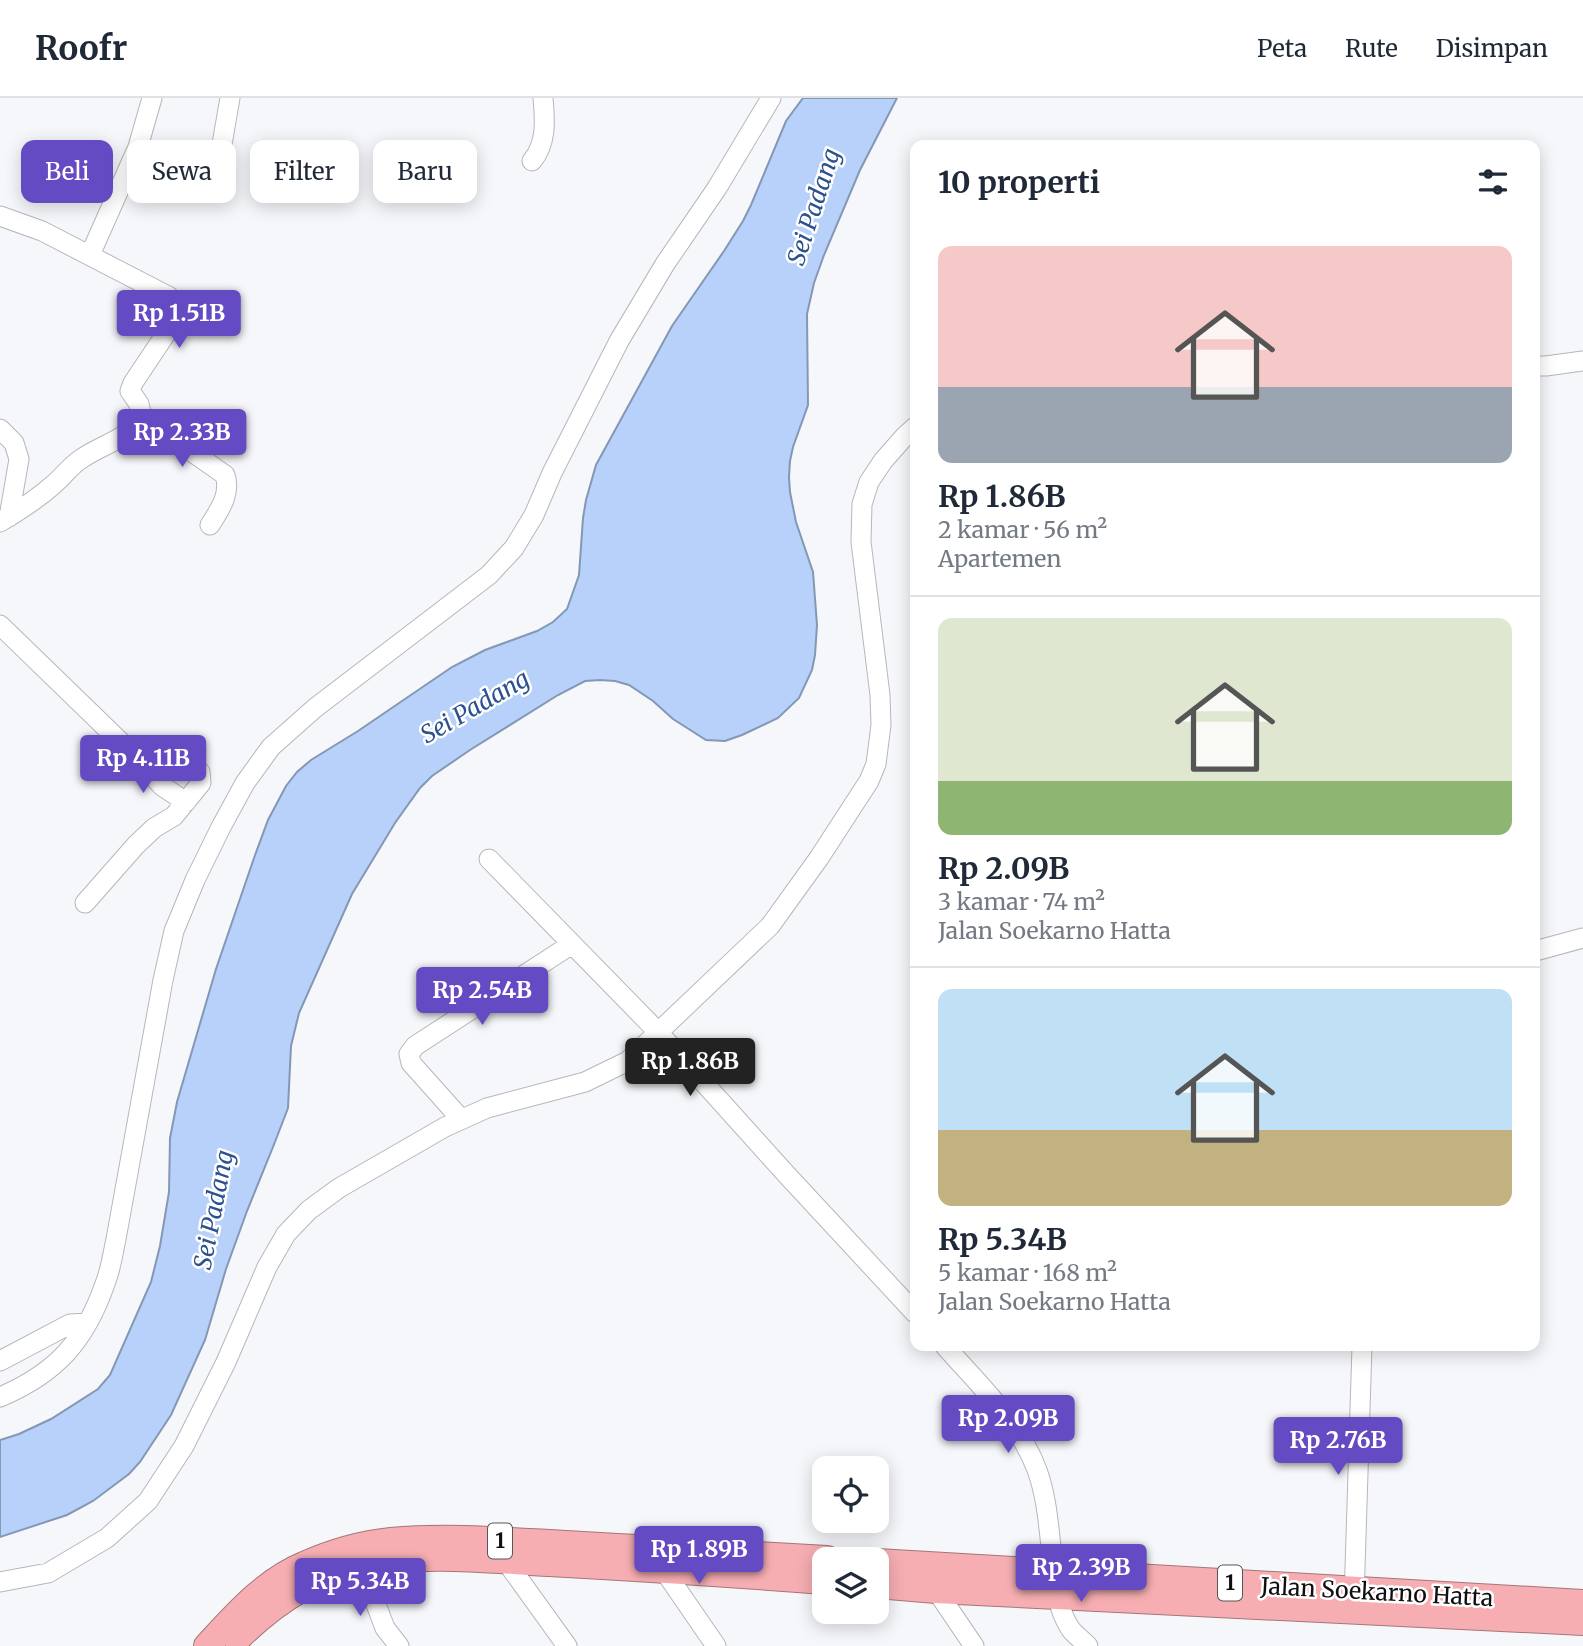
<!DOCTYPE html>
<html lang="id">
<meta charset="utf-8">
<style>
body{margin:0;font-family:Merriweather,serif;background:#f6f6f7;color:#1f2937;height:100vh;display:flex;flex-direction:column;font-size:26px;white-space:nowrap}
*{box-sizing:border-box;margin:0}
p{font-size:23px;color:#747a83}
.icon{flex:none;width:38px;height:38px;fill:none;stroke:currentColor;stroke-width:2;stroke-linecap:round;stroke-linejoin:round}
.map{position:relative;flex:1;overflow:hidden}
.drawer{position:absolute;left:910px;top:42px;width:630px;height:1211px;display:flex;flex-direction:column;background:#fff;border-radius:14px;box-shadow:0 4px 18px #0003}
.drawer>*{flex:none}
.banner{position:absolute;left:21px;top:42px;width:665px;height:63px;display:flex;gap:14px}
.tools{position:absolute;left:812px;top:1358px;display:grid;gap:14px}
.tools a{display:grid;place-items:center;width:77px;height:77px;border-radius:14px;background:#fff;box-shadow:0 4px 18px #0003;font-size:35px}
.price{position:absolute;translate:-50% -60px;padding:0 16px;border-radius:7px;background:#644ac3;color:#fff;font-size:23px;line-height:46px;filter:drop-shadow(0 2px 4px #0008)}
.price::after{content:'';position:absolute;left:50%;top:42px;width:21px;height:16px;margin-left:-10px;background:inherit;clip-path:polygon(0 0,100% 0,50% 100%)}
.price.on{background:#222;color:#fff}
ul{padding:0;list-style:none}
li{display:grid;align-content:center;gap:14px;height:371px;padding:0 28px}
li+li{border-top:2px solid #e0e1e3}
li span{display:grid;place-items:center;height:217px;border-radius:14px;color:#555}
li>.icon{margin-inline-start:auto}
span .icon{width:126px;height:126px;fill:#fffc;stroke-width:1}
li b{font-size:30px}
h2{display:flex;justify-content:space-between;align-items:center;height:84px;padding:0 28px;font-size:30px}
.tag{padding:0 24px;border-radius:14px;background:#fff;box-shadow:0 4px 18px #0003;font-size:24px;line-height:63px}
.tag.on{background:#644ac3;color:#fff}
header{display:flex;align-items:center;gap:42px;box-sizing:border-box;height:98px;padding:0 35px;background:#fff;border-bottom:2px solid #e0e1e3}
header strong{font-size:33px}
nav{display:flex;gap:38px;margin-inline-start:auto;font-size:24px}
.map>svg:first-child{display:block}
</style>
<header>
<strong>Roofr</strong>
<nav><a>Peta</a><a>Rute</a><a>Disimpan</a></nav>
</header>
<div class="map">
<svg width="1583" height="1548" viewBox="0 0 1583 1548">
<rect width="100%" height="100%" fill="#f5f7fa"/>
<path fill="#b7d1fa" stroke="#8497b4" stroke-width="2" d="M803 0H897L860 72 824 157 814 185 807 216 808 307 793 349 790 363 789 379 790 394 796 424 813 474 817 527 815 557 812 572 799 600 778 620 742 637 725 643 706 642 673 621 653 603 629 587 615 583 600 582 585 583 558 597 470 652 432 678 420 690 395 725 352 796 299 915 291 948 288 1010 273 1049 247 1113 226 1171 205 1242 171 1317 140 1364 129 1376 93 1403 67 1417 0 1439V1342L19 1336 51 1321 98 1291 110 1277 151 1184 160 1148 169 1094 170 1040 177 1004 216 871 254 760 268 722 286 688 297 674 311 662 358 633 452 569 485 552 537 533 553 524 567 511 579 477 583 420 586 402 596 367 672 228 724 153 743 123 751 107 786 23Z"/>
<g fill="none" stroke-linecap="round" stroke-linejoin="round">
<g stroke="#b5b7ba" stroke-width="21">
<path id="minor" d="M222 46 230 0
M532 63C547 45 545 22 543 0
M0 118 42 133 168 198C175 204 179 207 179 216L133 285 130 293 139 306 142 319C128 342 102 346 81 361 70 368 63 379 53 387 37 401 19 413 0 424
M90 157 138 49 152 0
M1535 268H1546L1583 263
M142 319 225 377C231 396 220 411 210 427
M0 331 14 345 19 361 9 419
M0 527 131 654 160 650H167L179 654 200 674 201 685 174 718 154 730 136 747 85 805
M131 654 162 688 186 704
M489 761 659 935 786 1076 915 1215
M1535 853 1583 840
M461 1021 411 965 409 956 415 948 572 846
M945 1248C978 1286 1019 1323 1037 1372 1048 1402 1049 1435 1053 1467 1056 1490 1058 1514 1072 1533 1077 1538 1083 1543 1088 1548
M0 1263 70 1226 87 1225
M0 1299C57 1275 86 1242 106 1183 111 1170 113 1155 116 1141L163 882 174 833 195 782 221 729 245 685 271 649 315 610 489 477 514 450 534 417 552 375 619 243 665 166 717 90 771 0
M500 1455 567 1548
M659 1465 716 1548
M361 1467 385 1530 399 1548
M0 1484 48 1475 107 1440 148 1403 184 1348 226 1264 267 1169 286 1136 309 1112 339 1090 445 1029 487 1010 585 984 628 963 770 828 819 760 869 683 876 666 881 627 880 597 861 444 862 406 869 384 883 363 905 338 915 329
M936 1492 974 1548
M1354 1502 1362 1248"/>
</g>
<g stroke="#a57679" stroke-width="28">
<path id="highway" d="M877 1464 1583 1505
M877 1487 936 1492 1583 1524
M237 1541C272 1506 315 1477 363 1467 424 1454 488 1462 549 1465 641 1470 732 1476 824 1483
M207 1548C235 1518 265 1483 304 1467 331 1455 362 1446 391 1443 453 1437 521 1444 583 1447 664 1452 746 1456 827 1461"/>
</g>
<use href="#minor" stroke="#fff" stroke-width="19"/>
<use href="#highway" stroke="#f6aeb2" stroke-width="26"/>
</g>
<g text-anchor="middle" stroke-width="5" stroke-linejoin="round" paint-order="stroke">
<g fill="#fff" stroke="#565758" stroke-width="2">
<rect x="488" y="1425.5" width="24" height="35" rx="5"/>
<rect x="1218" y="1467.5" width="24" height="35" rx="5"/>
</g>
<g font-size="21" font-weight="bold" fill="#0e0f10">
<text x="500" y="1450">1</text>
<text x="1230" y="1492">1</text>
</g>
<g font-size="23" fill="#0e0f10" stroke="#fff">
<text transform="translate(1377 1494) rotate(3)" y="8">Jalan Soekarno Hatta</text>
</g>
<g font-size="24" font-style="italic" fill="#2b518e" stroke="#fff">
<text transform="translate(814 109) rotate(-72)" y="8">Sei Padang</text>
<text transform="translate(475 609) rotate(-30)" y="8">Sei Padang</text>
<text transform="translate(214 1112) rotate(-79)" y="8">Sei Padang</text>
</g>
</g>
</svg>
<div class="tools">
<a><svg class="icon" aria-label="locate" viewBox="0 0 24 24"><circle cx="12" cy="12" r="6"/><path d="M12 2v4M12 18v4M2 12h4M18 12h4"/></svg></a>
<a><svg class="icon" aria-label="layers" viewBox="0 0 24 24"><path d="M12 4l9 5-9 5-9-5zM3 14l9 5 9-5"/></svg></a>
</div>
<b class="price" style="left:179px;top:252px">Rp 1.51B</b>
<b class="price" style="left:182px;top:371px">Rp 2.33B</b>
<b class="price" style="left:143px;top:697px">Rp 4.11B</b>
<b class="price" style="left:482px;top:929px">Rp 2.54B</b>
<b class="price on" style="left:690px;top:1000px">Rp 1.86B</b>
<b class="price" style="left:1008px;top:1357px">Rp 2.09B</b>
<b class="price" style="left:1338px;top:1379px">Rp 2.76B</b>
<b class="price" style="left:699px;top:1488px">Rp 1.89B</b>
<b class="price" style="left:1081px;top:1506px">Rp 2.39B</b>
<b class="price" style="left:360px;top:1520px">Rp 5.34B</b>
<div class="banner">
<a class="tag on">Beli</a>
<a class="tag">Sewa</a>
<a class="tag">Filter</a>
<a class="tag">Baru</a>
</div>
<section class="drawer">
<h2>10 properti<svg class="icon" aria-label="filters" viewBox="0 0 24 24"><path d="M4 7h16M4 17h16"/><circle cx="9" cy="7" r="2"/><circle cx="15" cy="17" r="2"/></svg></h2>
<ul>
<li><span style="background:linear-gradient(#f6c9c9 65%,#9aa5b1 0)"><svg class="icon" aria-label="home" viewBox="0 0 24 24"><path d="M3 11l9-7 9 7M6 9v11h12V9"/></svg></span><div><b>Rp 1.86B</b><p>2 kamar · 56 m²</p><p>Apartemen</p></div></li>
<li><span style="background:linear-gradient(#dfe7d0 75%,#8fb573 0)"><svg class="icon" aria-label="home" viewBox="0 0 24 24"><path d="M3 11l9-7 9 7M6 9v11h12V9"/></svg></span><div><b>Rp 2.09B</b><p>3 kamar · 74 m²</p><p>Jalan Soekarno Hatta</p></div></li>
<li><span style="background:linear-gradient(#bfe0f5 65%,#c2b280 0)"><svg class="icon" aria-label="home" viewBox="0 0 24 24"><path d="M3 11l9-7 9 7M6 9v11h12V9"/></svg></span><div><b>Rp 5.34B</b><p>5 kamar · 168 m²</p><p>Jalan Soekarno Hatta</p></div></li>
</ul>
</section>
</div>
